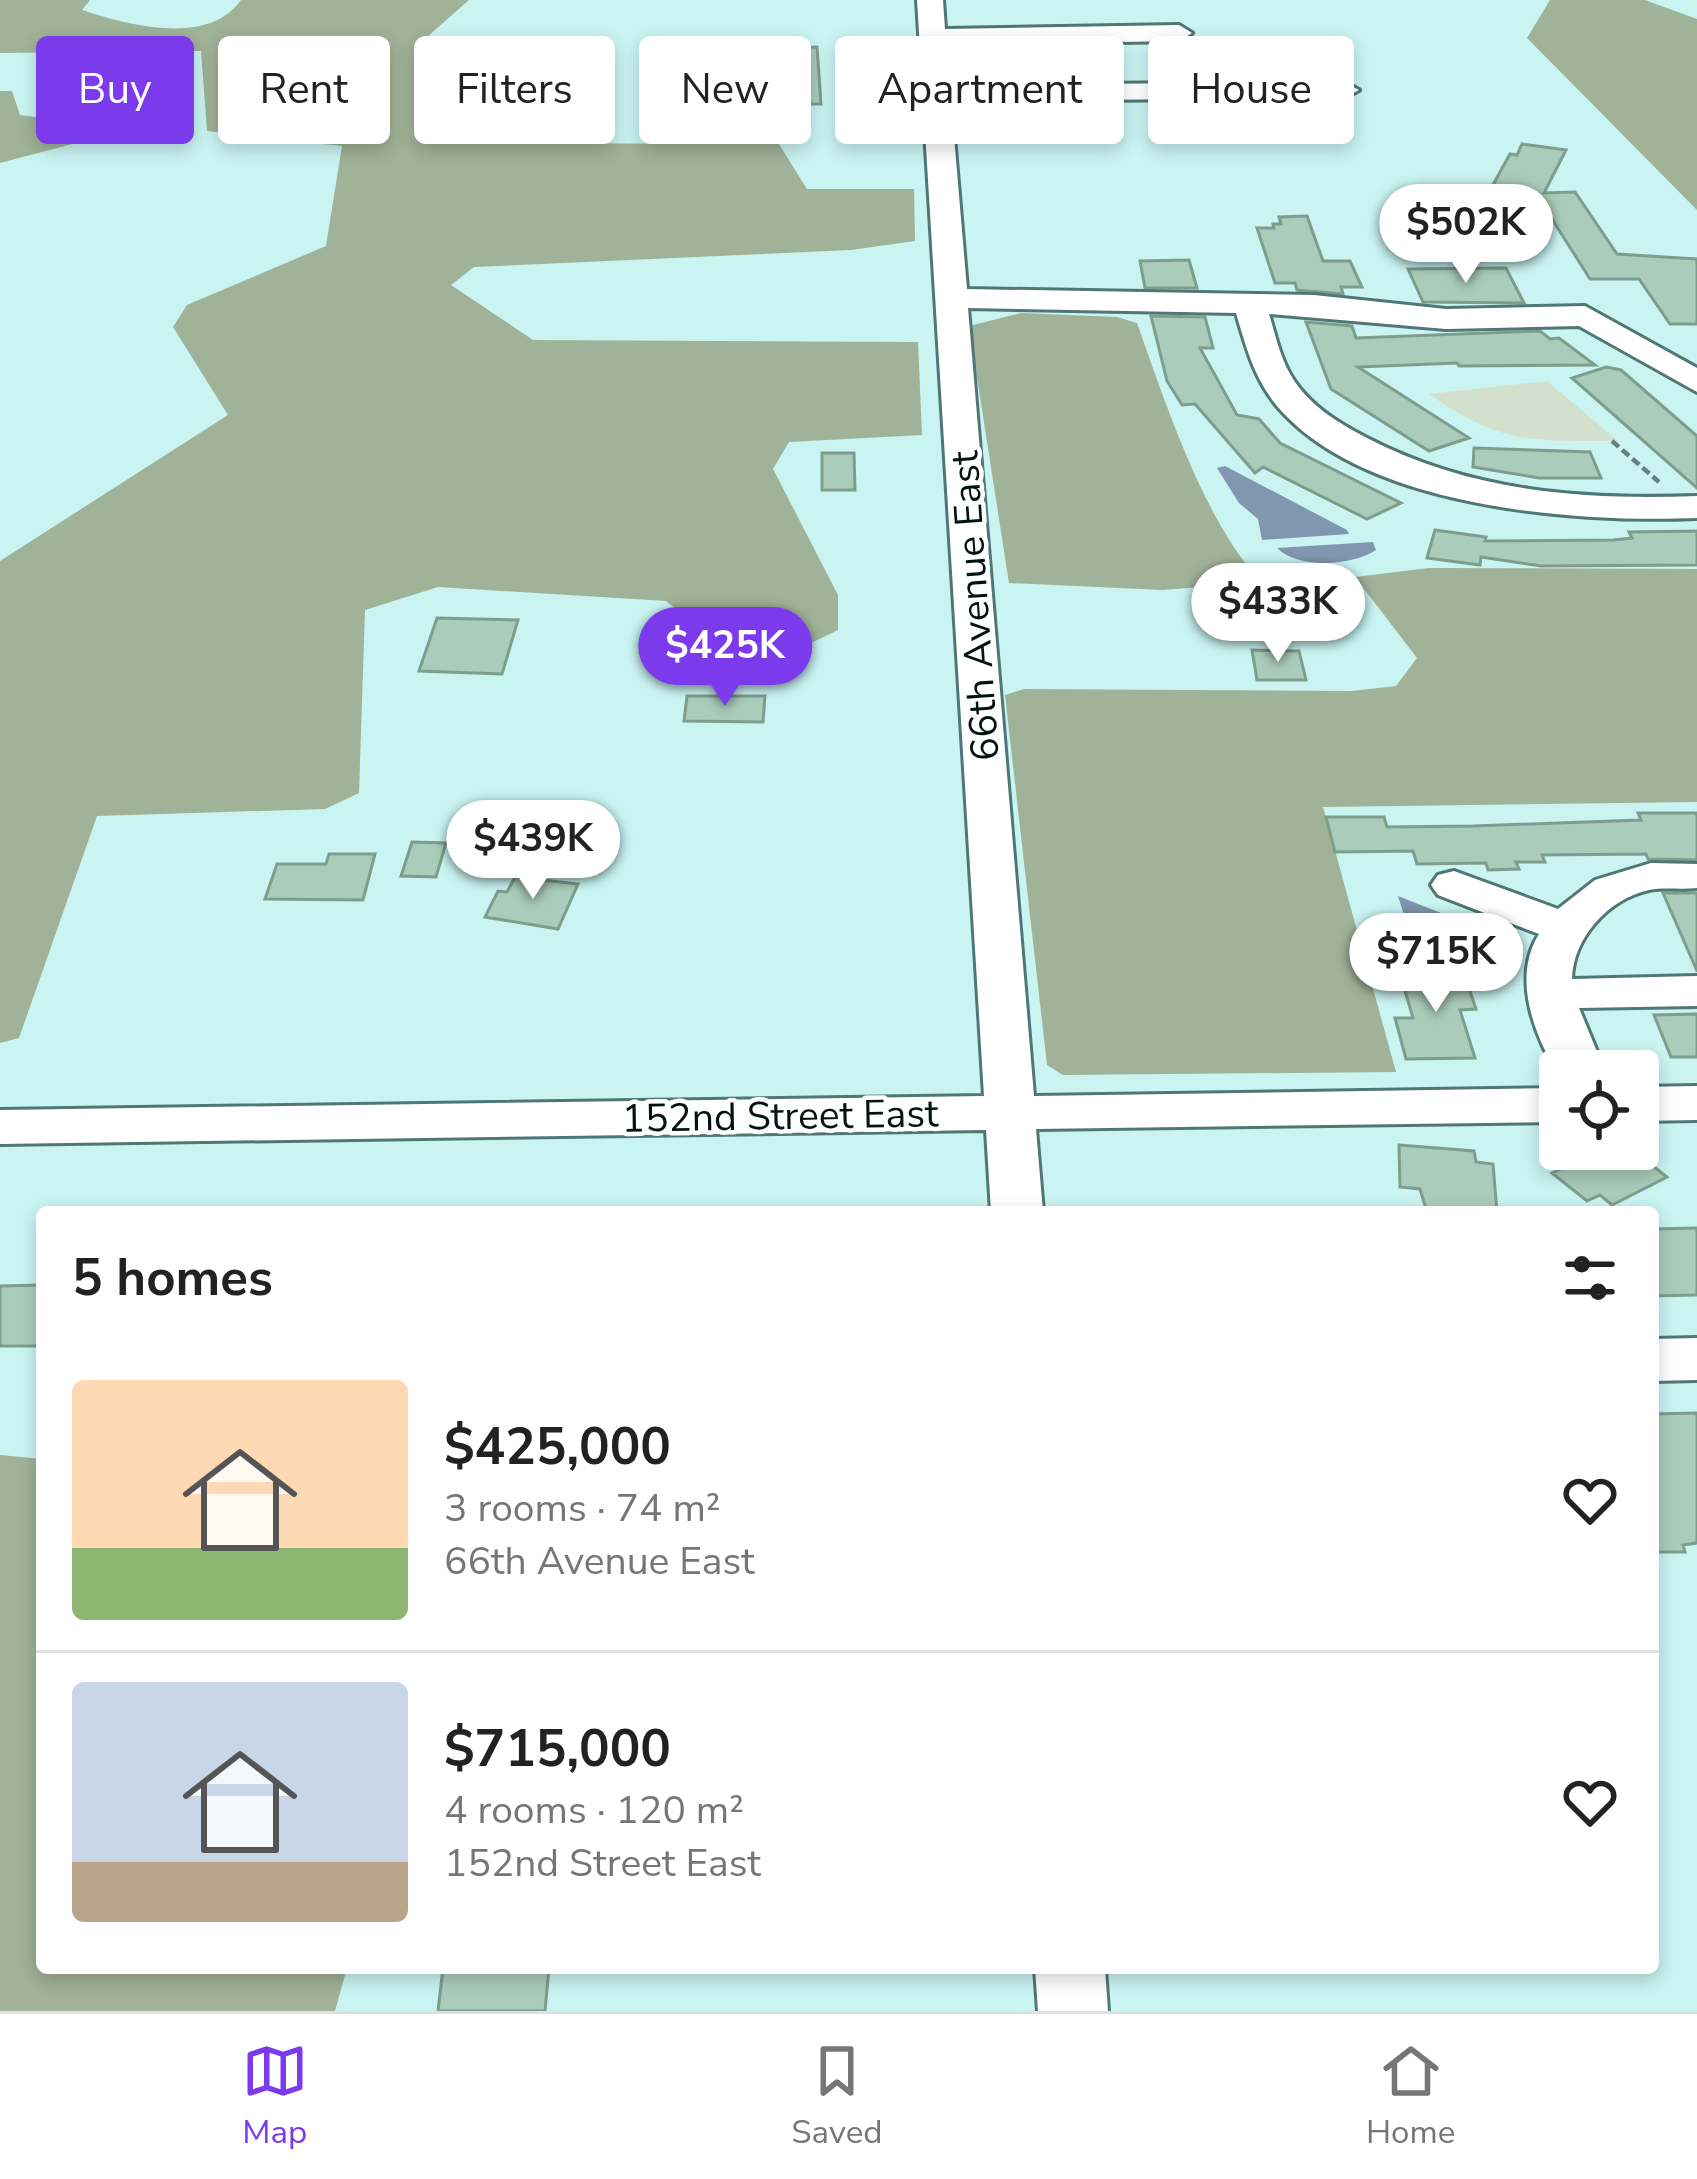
<!DOCTYPE html>
<meta charset="utf-8">
<style>
body{margin:0;font-family:"Nunito Sans",sans-serif;background:#f2f2f2;color:#222;height:100vh;display:flex;flex-direction:column;font-size:45px;white-space:nowrap}
*{box-sizing:border-box;margin:0}
p{font-size:39px;color:#767676}
.icon{flex:none;width:66px;height:66px;fill:none;stroke:currentColor;stroke-width:2;stroke-linecap:round;stroke-linejoin:round}
.map{position:relative;flex:1;overflow:hidden}
.details{position:absolute;left:36px;top:1206px;width:1623px;height:768px;display:flex;flex-direction:column;background:#fff;border-radius:12px;box-shadow:0 6px 18px #0003}
.details>*{flex:none}
.guide{position:absolute;left:36px;top:36px;width:1626px;height:108px;display:flex;gap:24px}
.fabs{position:absolute;left:1539px;top:1050px;display:grid;gap:24px}
.fabs a{display:grid;place-items:center;width:120px;height:120px;border-radius:12px;background:#fff;box-shadow:0 6px 18px #0003;font-size:60px}
.price{position:absolute;translate:-50% -102px;padding:0 27px;border-radius:42px;background:#fff;color:#222;font-size:39px;line-height:78px;filter:drop-shadow(0 3px 6px #0008)}
.price::after{content:'';position:absolute;left:50%;top:72px;width:36px;height:27px;margin-left:-18px;background:inherit;clip-path:polygon(0 0,100% 0,50% 100%)}
.price.current{background:#7c3aed;color:#fff}
ul{padding:0;list-style:none}
li{display:flex;align-items:center;gap:36px;height:300px;padding:0 36px}
li+li{border-top:3px solid #e0e0e0}
li span{display:grid;place-items:center;flex:none;width:336px;height:240px;border-radius:12px;color:#555}
li>.icon{margin-inline-start:auto}
span .icon{width:144px;height:144px;fill:#fffc;stroke-width:1}
li b{font-size:51px}
h2{display:flex;justify-content:space-between;align-items:center;height:144px;padding:0 36px;font-size:51px}
.tag{padding:0 42px;border-radius:12px;background:#fff;box-shadow:0 6px 18px #0003;font-size:42px;line-height:108px}
.tag.current{background:#7c3aed;color:#fff}
.tabs{display:flex;justify-content:space-around;align-items:center;height:168px;border-top:3px solid #e0e0e0;background:#fff;font-size:33px;color:#767676}
.tabs a{display:grid;justify-items:center;gap:6px}
.tabs .current{color:#7c3aed}
.map>svg:first-child{display:block}
</style>
<div class="map">
<svg width="1697" height="2011" viewBox="0 0 1697 2011">
<rect width="100%" height="100%" fill="#c9f4f2"/>
<path fill="#d4e0ce" d="M1547 381 1618 441C1533 441 1501 445 1429 394Z"/>
<path fill="#a0b297" d="M0 0H90L82 10C128 25 208 47 241 0H469L418 45 487 143 779 144 807 189H914L915 241 851 250 474 267 451 285 533 340 918 342 922 435 789 442 773 469 838 595V630L778 659 732 651 666 601 438 587 365 610 359 793 325 809 97 816 19 1038 0 1043V561L228 415 173 327 187 305 326 246 342 146 207 131 201 51 0 53Z
M1550 0H1645L1697 19V210L1527 38Z
M0 91H12L20 115 89 124 95 138 0 163Z
M1021 313 1117 317 1137 323C1164 399 1203 518 1257 577L1249 583 1163 590 1009 583 969 326Z
M1429 568 1697 569V802L1323 807 1396 1072 1063 1075 1047 1065 1005 695 1024 689 1352 691 1396 686 1417 658 1355 577Z
M0 1455 42 1459V1968H347L335 2011H0Z"/>
<path fill="#8197af" d="M1225 466 1347 530 1349 534 1262 540 1258 519 1239 503 1217 468Z
M1373 542 1376 550C1352 566 1297 569 1277 548Z
M1398 896 1456 919 1464 935 1410 934Z"/>
<path fill="#acb" stroke="#7d9e8d" stroke-width="3" d="M1277 42H1312L1327 72H1319L1320 78H1293Z
M817 47 821 104H770L774 53H787V48Z
M103 61 91 109H40L52 70 63 69 64 63Z
M1522 144 1566 150 1544 193 1575 192 1617 254 1697 259V324H1670L1639 279H1590L1540 200 1484 201 1510 154 1517 155Z
M1307 216 1323 261H1350L1362 287H1341L1343 294 1297 290 1295 283H1275L1257 228H1274L1273 224H1281L1279 217Z
M1189 260 1197 288H1145L1140 261Z
M1506 268 1524 303 1423 302 1408 269Z
M1151 316 1205 317 1213 348H1200L1237 415 1259 419 1280 443 1401 503 1367 519 1263 467 1255 473 1195 404 1182 405 1167 381Z
M1306 322 1352 326 1356 338 1540 331 1550 339 1559 338 1595 365 1459 366 1457 363 1358 367 1469 438 1429 451 1331 389Z
M1606 367 1621 370 1697 436V488L1572 378Z
M1474 448 1590 452 1601 478H1539L1473 467Z
M822 453H854L855 490H822Z
M1435 530 1486 537 1485 541 1613 540 1632 538 1629 532 1697 531V565L1541 566 1481 557 1480 565 1427 558Z
M437 618 518 620 502 674 419 671Z
M1252 650 1299 651 1306 680H1257Z
M687 696H765L763 722 684 721Z
M1638 813H1697V860L1648 859 1646 854 1542 855 1545 862H1516L1519 869 1488 870 1486 863 1417 864 1413 851 1335 852 1326 817H1384L1387 827 1473 826 1641 820Z
M412 842 446 843 436 877 401 876Z
M329 854H375L363 900 265 899 277 864H326Z
M515 877 578 884 558 929 485 917 498 891 507 892Z
M1663 893H1697V972V971Z
M1463 970 1476 1009 1460 1010 1475 1058 1406 1059 1395 1018H1413L1399 971Z
M1697 1014V1057H1671L1654 1015Z
M1399 1145 1474 1151 1476 1162 1493 1164 1497 1212H1427L1420 1189 1400 1187Z
M1560 1149H1631L1667 1177 1612 1205 1600 1195 1587 1201 1552 1173 1576 1162Z
M1697 1228V1295L1653 1296V1229Z
M42 1285 38 1346H0V1286Z
M1697 1413V1543L1683 1545 1685 1552H1653V1414Z
M443 1968H549L545 2011H438Z"/>
<g fill="none" stroke-linecap="round" stroke-linejoin="round">
<g stroke="#507775" stroke-width="6">
<path id="minor" d="M917 0H943L945 29 1179 25 1192 33 1179 41 946 45 950 85 1345 82 1359 90 1345 98 951 101 967 289 1314 295 1446 309 1585 306 1697 368V392L1579 326 1446 329 1269 314C1276 337 1281 362 1295 382 1312 407 1340 424 1367 438 1471 492 1582 500 1697 496V518C1574 523 1364 508 1277 406 1254 378 1246 347 1236 313L968 308 1034 1096 1560 1088V1122L1036 1129 1043 1212H991L986 1130 0 1144V1110L984 1096Z
M1651 863 1697 864V888C1681 890 1664 887 1649 890 1608 899 1573 938 1572 979L1697 976V1006L1579 1008 1605 1071H1560V1078C1535 1037 1511 978 1539 934L1438 895 1431 885 1438 875 1454 871 1558 909 1595 880Z
M1697 1086V1120L1638 1121V1087Z
M1697 1338V1380L1653 1381V1339Z
M1035 1968H1105L1108 2011H1038Z"/>
</g>
<path stroke="#63807e" stroke-width="4.5" stroke-dasharray="9 4.5" stroke-linecap="butt" d="M1612 441 1659 482"/>
<use href="#minor" fill="#fff" fill-rule="evenodd"/>
</g>
<g text-anchor="middle" stroke-width="9" stroke-linejoin="round" paint-order="stroke">
<g font-size="39" fill="#041312" stroke="#fff">
<text transform="translate(974 606) rotate(-94)" y="14">66th Avenue East</text>
<text transform="translate(780 1115) rotate(-1)" y="14">152nd Street East</text>
</g>
</g>
</svg>
<div class="fabs">
<a><svg class="icon" aria-label="locate" viewBox="0 0 24 24"><circle cx="12" cy="12" r="6"/><path d="M12 2v4M12 18v4M2 12h4M18 12h4"/></svg></a>
</div>
<b class="price" style="left:1466px;top:286px">$502K</b>
<b class="price" style="left:1278px;top:665px">$433K</b>
<b class="price current" style="left:725px;top:709px">$425K</b>
<b class="price" style="left:533px;top:902px">$439K</b>
<b class="price" style="left:1436px;top:1015px">$715K</b>
<div class="guide">
<a class="tag current">Buy</a>
<a class="tag">Rent</a>
<a class="tag">Filters</a>
<a class="tag">New</a>
<a class="tag">Apartment</a>
<a class="tag">House</a>
</div>
<section class="details">
<h2>5 homes<svg class="icon" aria-label="filters" viewBox="0 0 24 24"><path d="M4 7h16M4 17h16"/><circle cx="9" cy="7" r="2"/><circle cx="15" cy="17" r="2"/></svg></h2>
<ul>
<li><span style="background:linear-gradient(#ffd9b3 70%,#8fb573 0)"><svg class="icon" aria-label="home" viewBox="0 0 24 24"><path d="M3 11l9-7 9 7M6 9v11h12V9"/></svg></span><div><b>$425,000</b><p>3 rooms · 74 m²</p><p>66th Avenue East</p></div><svg class="icon" aria-label="heart" viewBox="0 0 24 24"><path d="M12 20l-8-8c-3-5 5-10 8-4 3-6 11-1 8 4z"/></svg></li>
<li><span style="background:linear-gradient(#c9d6e8 75%,#b9a48a 0)"><svg class="icon" aria-label="home" viewBox="0 0 24 24"><path d="M3 11l9-7 9 7M6 9v11h12V9"/></svg></span><div><b>$715,000</b><p>4 rooms · 120 m²</p><p>152nd Street East</p></div><svg class="icon" aria-label="heart" viewBox="0 0 24 24"><path d="M12 20l-8-8c-3-5 5-10 8-4 3-6 11-1 8 4z"/></svg></li>
</ul>
</section>
</div>
<nav class="tabs">
<a class="current"><svg class="icon" aria-label="map" viewBox="0 0 24 24"><path d="M3 6l6-2 6 2 6-2v14l-6 2-6-2-6 2zM9 4v14M15 6v14"/></svg>Map</a>
<a><svg class="icon" aria-label="saved" viewBox="0 0 24 24"><path d="M7 4h10v16l-5-4-5 4z"/></svg>Saved</a>
<a><svg class="icon" aria-label="home" viewBox="0 0 24 24"><path d="M3 11l9-7 9 7M6 9v11h12V9"/></svg>Home</a>
</nav>
